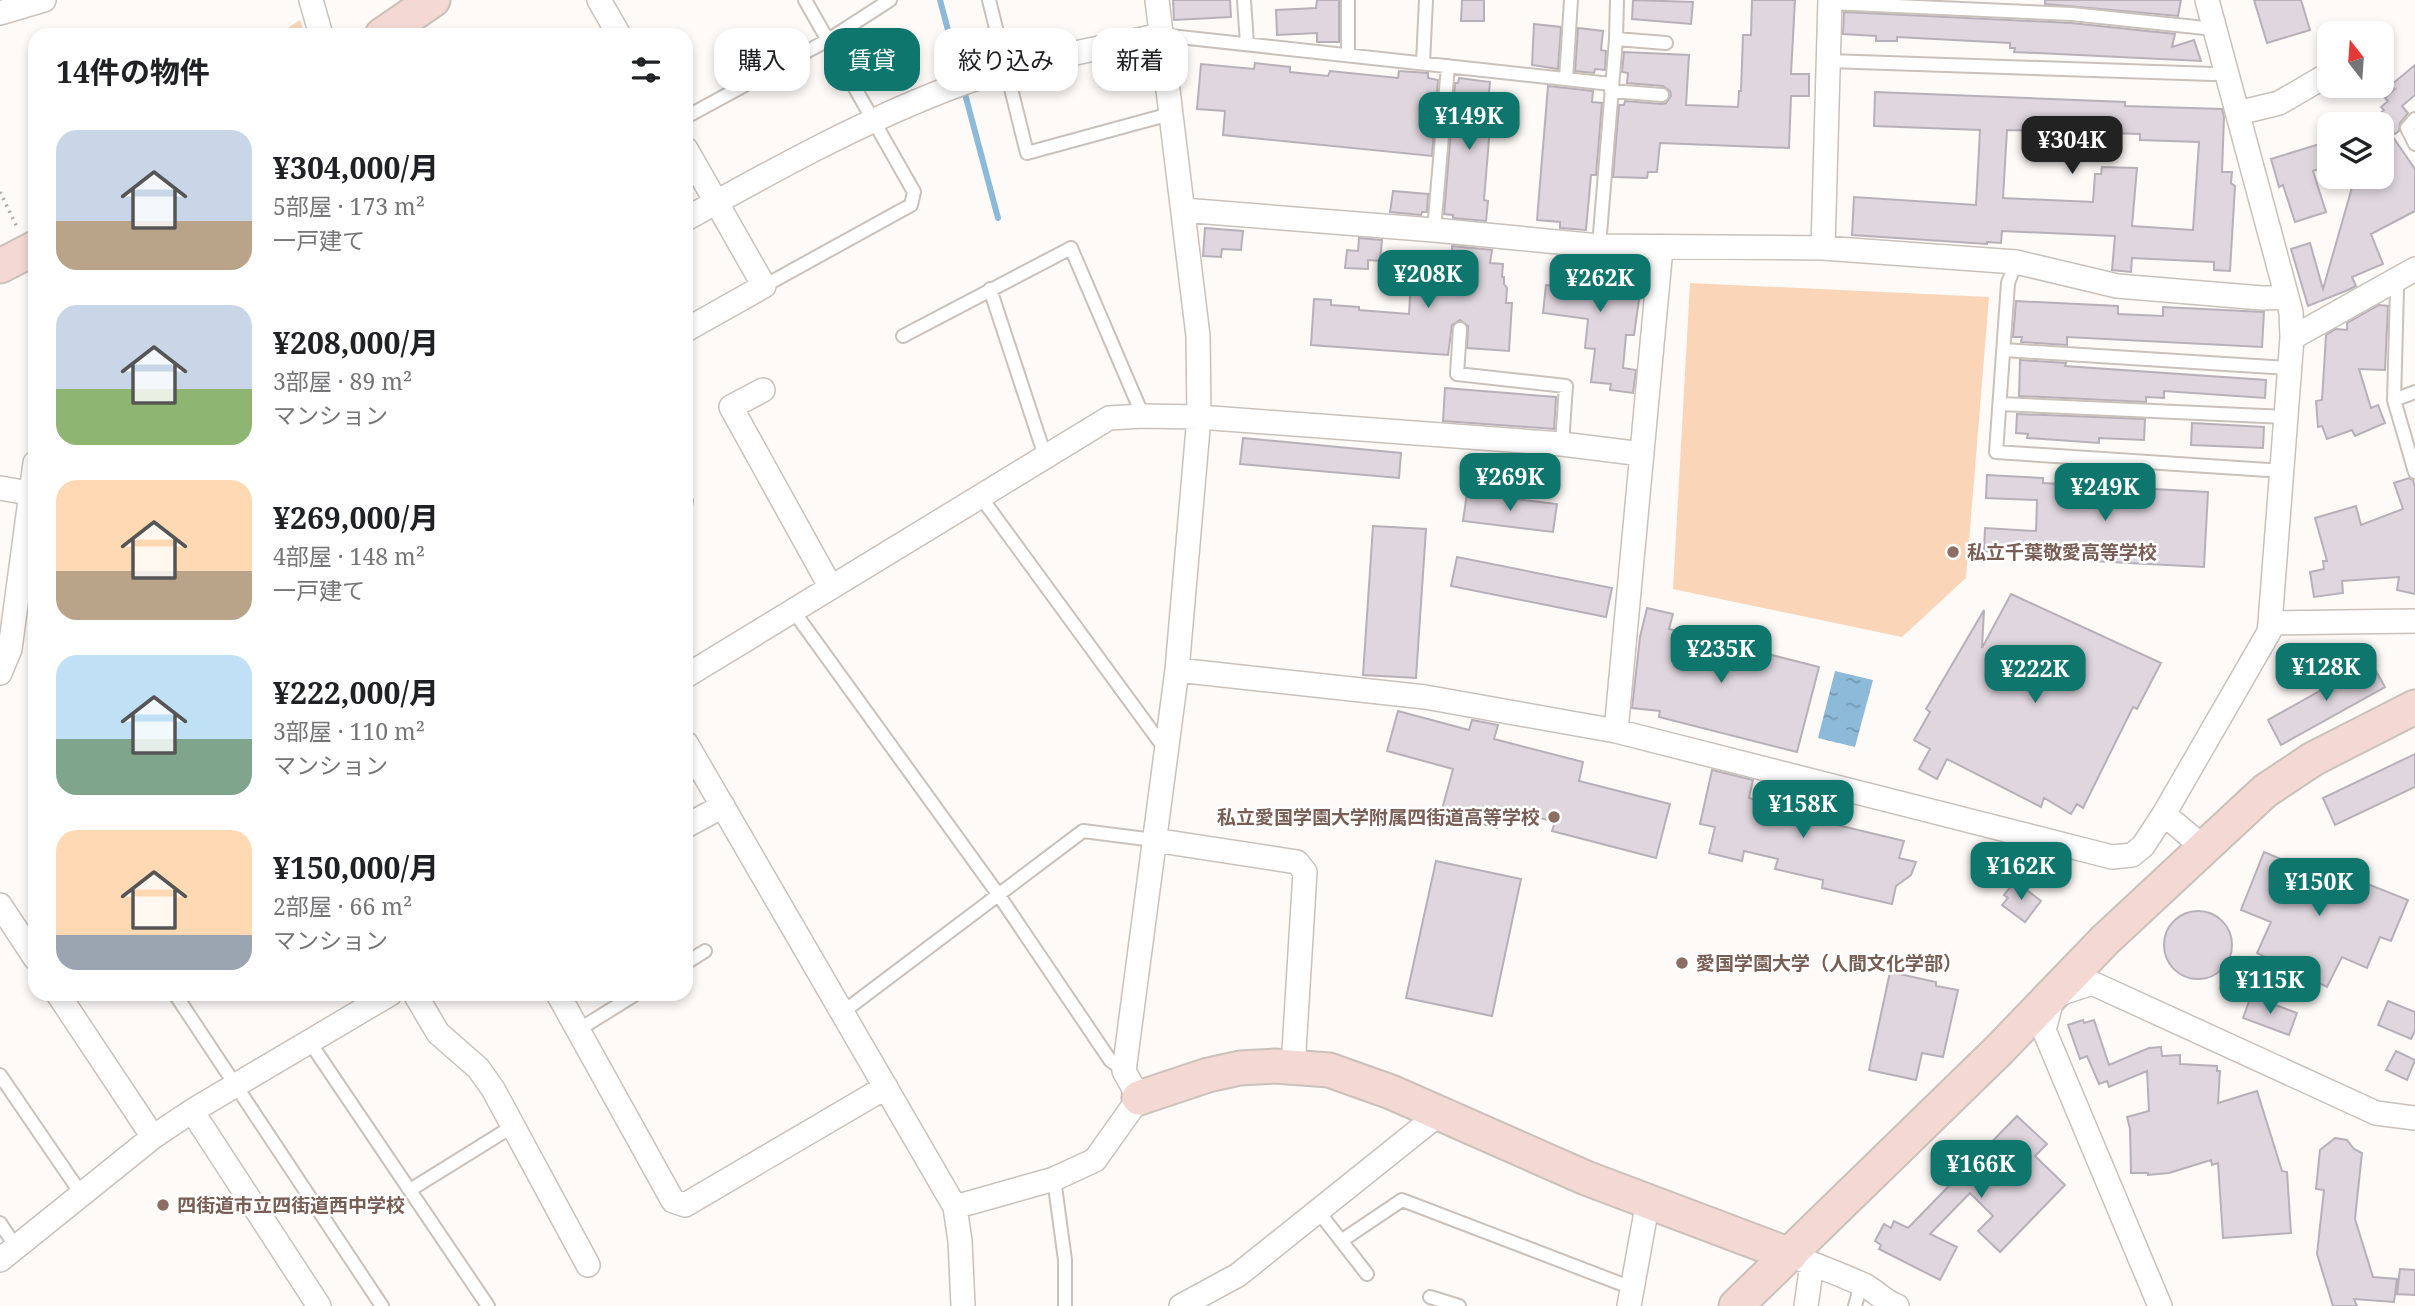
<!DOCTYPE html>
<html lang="ja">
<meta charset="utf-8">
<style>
body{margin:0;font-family:"Noto Serif","Noto Sans JP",serif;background:#f6f6f6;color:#202124;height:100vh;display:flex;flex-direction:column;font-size:26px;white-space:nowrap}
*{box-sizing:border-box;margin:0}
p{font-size:23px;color:#757577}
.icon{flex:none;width:38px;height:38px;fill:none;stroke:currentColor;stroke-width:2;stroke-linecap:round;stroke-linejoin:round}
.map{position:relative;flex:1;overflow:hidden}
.sheet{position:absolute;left:28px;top:28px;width:665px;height:973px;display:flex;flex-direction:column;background:#fff;border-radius:21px;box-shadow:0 4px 10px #0003}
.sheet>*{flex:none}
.guide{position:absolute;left:714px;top:28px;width:665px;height:63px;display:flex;gap:14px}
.needle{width:46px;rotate:343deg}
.fabs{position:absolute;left:2317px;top:21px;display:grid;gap:14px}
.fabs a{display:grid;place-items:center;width:77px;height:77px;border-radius:14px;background:#fff;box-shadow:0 4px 10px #0003;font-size:35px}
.price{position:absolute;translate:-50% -60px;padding:0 16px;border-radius:14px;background:#0f766e;color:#fff;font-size:23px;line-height:46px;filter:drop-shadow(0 2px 4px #0008)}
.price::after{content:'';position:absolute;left:50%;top:42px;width:21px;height:16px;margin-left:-10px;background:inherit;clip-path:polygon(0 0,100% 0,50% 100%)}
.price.on{background:#222;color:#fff}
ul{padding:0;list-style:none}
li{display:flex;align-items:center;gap:21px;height:175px;padding:0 28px}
li span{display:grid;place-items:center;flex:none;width:196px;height:140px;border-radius:21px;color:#555}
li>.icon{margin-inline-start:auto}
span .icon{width:84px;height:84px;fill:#fffc;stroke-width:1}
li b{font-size:30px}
h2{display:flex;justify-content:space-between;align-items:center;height:84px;padding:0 28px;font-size:30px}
.pill{padding:0 24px;border-radius:21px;background:#fff;box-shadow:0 4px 10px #0003;font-size:24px;line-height:63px}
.pill.on{background:#0f766e;color:#fff}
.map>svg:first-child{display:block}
</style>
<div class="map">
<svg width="2415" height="1306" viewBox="0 0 2415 1306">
<defs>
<pattern id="grass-dots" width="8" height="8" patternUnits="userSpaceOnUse" patternTransform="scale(1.75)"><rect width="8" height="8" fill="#fbd5b8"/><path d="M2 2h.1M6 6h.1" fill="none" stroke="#d8b89f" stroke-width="1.8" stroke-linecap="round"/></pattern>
<pattern id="water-ripples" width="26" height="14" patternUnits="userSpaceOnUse" patternTransform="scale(1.75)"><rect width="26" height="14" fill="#8cbad8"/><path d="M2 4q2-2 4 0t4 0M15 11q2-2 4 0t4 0" fill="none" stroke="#7498b0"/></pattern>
</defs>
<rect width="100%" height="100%" fill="#fefaf7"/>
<path fill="url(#grass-dots)" d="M300 20 305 35H277Z"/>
<path fill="#fbd5b8" d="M1690 283 1989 297 1966 578 1902 637 1673 589Z"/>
<path fill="url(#water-ripples)" d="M1835 671 1873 680 1855 747 1818 738Z"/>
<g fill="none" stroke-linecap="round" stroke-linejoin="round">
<path stroke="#8cbad8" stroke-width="6" d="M940 0 998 218"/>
</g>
<path fill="#dfd6de" stroke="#b8b0b8" stroke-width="2" fill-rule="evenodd" d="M1173 0H1230L1231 17 1174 20Z
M1317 0H1339V42H1317V33L1277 35 1276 10 1316 8Z
M1462 0H1484V21H1461Z
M1633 0 1693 2 1691 24 1632 19Z
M1752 0H1795L1791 74H1809V96H1791L1789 148 1660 143 1657 172H1648L1647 178 1613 177 1619 105H1624L1625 101 1662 104 1666 103 1671 96 1670 91 1663 86 1627 83 1628 73 1622 72 1624 52 1689 55 1686 105 1738 107 1739 91H1741L1743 35H1751Z
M2045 0H2181L2178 16 2045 4Z
M2254 0H2301L2310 30 2267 43Z
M1844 12 2071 23 2175 34 2172 47 2194 40 2201 61 2014 52 2015 48H2010V43L1897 37V41H1876V36L1843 34Z
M1534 24 1561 27 1558 69 1532 65Z
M1578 28 1603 31 1601 50 1606 51 1605 70 1595 69 1594 73 1575 71Z
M1255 63 1290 67V72L1328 76 1330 71 1398 78 1399 71 1428 73V78L1438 80 1432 156 1223 135 1225 111 1197 109 1201 64 1254 69Z
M2415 65V95L2402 106 2408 113 2400 123 2399 131 2395 134 2378 115 2384 110 2381 107 2388 101 2385 98 2395 89 2391 85Z
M1459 78 1490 82 1487 114 1491 115 1484 200 1488 201 1486 221 1453 218V215L1444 214 1455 83H1458Z
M1548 86 1593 91 1592 102 1602 103 1596 175H1591L1586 230 1560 228V222L1537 220Z
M1875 92 2125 102V106L2222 109 2224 117 2222 172H2232L2231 183 2235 186 2230 271 2214 270V262L2132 258 2131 272 2112 270 2115 236 2002 231 2001 243 1987 242V244L1852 235 1854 197 1976 205 1980 130 1874 126ZM2007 130 2140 134V140L2199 142 2193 230 2132 226 2137 168 2102 167 2101 174H2095L2093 202 2003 198Z
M2382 121 2415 169V211L2371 234 2383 264 2352 277 2356 286 2348 290 2308 306 2291 249 2310 243 2323 289 2355 177H2382Z
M2329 141V166L2313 171 2326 212 2295 222 2283 185 2279 187 2271 159Z
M1393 191 1428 194 1427 212H1422L1421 215 1390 212Z
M1205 228 1243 231 1241 250 1222 249 1221 257 1203 256Z
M1359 238 1382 240 1380 261 1368 260V269L1345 268 1347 250 1358 251Z
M1452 246 1492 250 1490 263 1503 264 1502 277H1504V284L1507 288 1506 303H1512L1509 351 1467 348 1468 326 1460 320 1452 325 1448 355 1311 345 1314 299 1331 300V305L1359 307V310L1409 314 1412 262H1415V253L1452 256Z
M1557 256 1574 258 1573 264 1643 272 1634 335H1626L1623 368 1636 370 1633 393 1610 390 1611 384 1591 382 1595 349 1585 348 1588 319 1543 313 1546 285 1555 286Z
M2016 301 2118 306V314L2163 316V307L2264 312 2262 347 2067 337V345L2021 342 2022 337H2013Z
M2379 305 2388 306 2385 370 2359 369 2371 408 2378 405 2385 423 2355 436 2352 430 2327 439 2322 426 2318 427 2316 401 2322 400 2326 335 2336 329 2347 330V323Z
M2020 360 2066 363 2065 366 2266 380 2265 398 2164 391V398L2146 397V402L2019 396Z
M1445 388 1556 397 1554 429 1443 421Z
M2017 414 2145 419 2144 440 2099 438V443L2027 438 2028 434 2016 433Z
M2192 423 2264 427 2263 448 2191 445Z
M1243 438 1401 453 1399 478 1240 464Z
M1987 475 2043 478V483L2208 492 2204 567 2055 559 2058 554 1984 551 1985 528 2036 531 2037 500 1986 498Z
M2409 478 2413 480 2415 487V594L2397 590 2399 577 2342 581 2343 593 2314 597 2310 572 2324 569 2323 561H2327L2315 518 2356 506 2361 525 2403 509 2394 483Z
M1467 493 1557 504 1553 532 1463 521Z
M1373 526 1426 529 1416 678 1363 675Z
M1457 557 1612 588 1606 617 1451 586Z
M2011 594 2161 663 2137 709 2133 707 2083 808 2077 804 2071 814 2044 798 2041 807 1947 759 1937 779 1919 769 1930 749 1914 740 1930 712 1926 709 1984 610 1982 648Z
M1647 608 1673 614 1669 629 1819 667 1797 752 1659 717 1660 711 1632 708 1640 637Z
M2371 662 2385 687 2281 745 2268 720Z
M1398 711 1469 730 1472 720 1498 725 1494 739 1583 762 1579 781 1670 804 1656 858 1552 831 1555 822 1502 808 1497 828 1441 813 1453 769 1387 751Z
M2415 754V787L2335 825 2323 798Z
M1712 770 1753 780 1749 798 1789 808 1794 791 1831 800 1825 822 1904 841 1899 858 1916 862 1911 875 1896 886 1892 904 1822 888 1823 880 1775 869 1778 859 1744 851 1742 861 1709 853 1715 827 1700 824Z
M2264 852 2331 880 2335 871 2408 900 2391 941 2380 937 2367 968 2342 957 2327 987 2257 953 2271 922 2241 910Z
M1436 861 1521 879 1492 1016 1406 998Z
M2015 881 2041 901 2025 922 2002 905 2008 898 2004 895Z
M2164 945a34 34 0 1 1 68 0a34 34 0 1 1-68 0Z
M1890 972 1936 982V986L1958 990 1943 1057 1922 1053 1916 1080 1869 1070Z
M2251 996 2297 1013 2289 1035 2243 1018Z
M2388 1001 2415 1012V1031L2411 1039 2378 1025Z
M2083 1020 2084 1023 2094 1020 2109 1065 2149 1048 2161 1047 2162 1056 2180 1055V1064L2217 1066V1071H2220L2218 1103 2257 1091 2282 1171 2287 1172 2291 1233 2223 1238 2218 1163 2212 1165 2211 1160 2169 1173 2148 1175V1173H2131L2130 1129 2127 1117 2149 1111 2147 1071 2109 1087 2107 1081 2099 1084 2087 1056 2080 1059 2068 1025Z
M2396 1051 2415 1060 2407 1080 2386 1070Z
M2017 1116 2047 1144 2035 1156 2065 1185 2000 1252 1978 1231 1993 1216 1970 1193 1930 1234 1957 1247 1940 1280 1879 1249 1881 1245 1875 1241 1884 1224 1891 1228 1894 1221 1908 1228Z
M2335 1138 2347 1140 2354 1149 2362 1153 2355 1219 2373 1277 2397 1279 2394 1302 2354 1299 2357 1306H2333L2317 1254 2324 1190 2316 1189 2320 1150Z
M2400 1269 2415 1270V1295L2397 1294Z"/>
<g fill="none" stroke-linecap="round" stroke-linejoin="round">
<g stroke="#cac1ba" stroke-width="16">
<path id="lane" d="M989 0 1027 153 1170 114
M1244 0 1247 44
M1348 0V55
M1830 3 2072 14 2205 28 2214 25
M1161 35 1611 84
M1616 39 1666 43
M1829 61 2213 74 2227 73
M1423 63 1426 0
M1566 79 1571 0
M1611 91 1662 95
M686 117 828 40 890 0
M2415 119 2407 128 2415 144
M1434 230 1448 66
M1599 246 1616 39 1617 0
M2016 262 2008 283 1996 452 2283 471
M2392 281 2397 289 2394 400 2415 472
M764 286 911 205 914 192 805 0
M990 289 1045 456
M1460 329 1457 374 1566 386 1562 444
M903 336 1071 248 1143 416
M2004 350 2289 368
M2394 400 2415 392
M2000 404 2286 417
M980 496 1165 749
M686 502V501
M792 609 998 894 1110 1060 1124 1071
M686 963 705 951
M175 994 382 1306
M843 1012 1083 831 1154 840
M578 1030 636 994
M309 1041 488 1306
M0 1075 82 1195
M1054 1179 1065 1260V1306
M410 1190 513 1126
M1318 1211 1367 1274
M0 1223 16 1247
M1341 1241 1402 1200 1632 1288
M1430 1297 1459 1306
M1855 1306 1861 1284"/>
</g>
<g stroke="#cac1ba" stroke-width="26">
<path id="street" d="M311 0 321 35
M599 0 619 35
M0 13 44 0
M2238 113 2279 103 2322 78
M686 149 764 286 686 330
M1183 210 1434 230 1599 246 1823 248 2016 262 2117 286 2262 298 2287 297
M686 219C774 170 864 120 958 85 1022 61 1094 50 1161 35
M1823 248 1830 0
M2292 338 2415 269
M763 390 731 407 830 586
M0 488 35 494
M2270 623 2415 621
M1177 670 1425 697 1616 731 2112 857 2132 855 2143 846 2164 814 2269 632 2270 623 2292 338 2291 312 2207 0
M0 673 10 649 35 463
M686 676 1109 418 1143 416 1199 417 1562 444 1642 454
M1616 731 1661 248
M686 743 955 1207 960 1241 963 1306
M2164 814 2204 848
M686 826 723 806
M1154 840 1297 862 1305 872 1293 1067
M0 905 35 958
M58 994 153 1137
M415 994 438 1033 478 1068 493 1089 588 1265
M558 994 673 1201 685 1205 886 1087
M192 1111 319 1306
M955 1207 1054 1179 1095 1160 1139 1098 1124 1071 1177 670 1199 417 1198 336 1157 0
M1790 1255C1815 1265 1840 1274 1864 1285 1876 1291 1885 1302 1897 1306
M0 1260 153 1137 192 1111 390 994
M1181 1306 1238 1275 1439 1114
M1629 1306 1648 1201
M1806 1306 1812 1264
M2160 1306 2044 1030 2053 996 2092 983 2376 1113 2415 1118"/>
</g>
<g stroke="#cac1ba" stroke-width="37">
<path id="secondary" d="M382 35 433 0
M0 266 35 248
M1139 1098 1208 1075 1240 1068 1275 1066 1329 1070 1391 1092 1586 1178 1790 1255
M1736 1306 2000 1049 2105 940 2265 791 2313 759 2415 707"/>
</g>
<path stroke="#aeaaa7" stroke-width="3.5" stroke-dasharray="2 5" stroke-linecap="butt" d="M0 192 17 227"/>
<use href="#lane" stroke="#fff" stroke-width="12"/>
<use href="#street" stroke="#fff" stroke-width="23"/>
<use href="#secondary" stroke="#f4d8d3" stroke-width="33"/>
</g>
<g fill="#8d6e63" stroke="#fff" stroke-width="2.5">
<circle cx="1953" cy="552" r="7"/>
<circle cx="1554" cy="817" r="7"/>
<circle cx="1682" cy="963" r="7"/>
<circle cx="163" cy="1205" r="7"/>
</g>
<g text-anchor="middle" stroke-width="5" stroke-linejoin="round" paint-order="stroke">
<g font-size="19" font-weight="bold" fill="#785e54" stroke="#fff" text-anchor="start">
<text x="1967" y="559">私立千葉敬愛高等学校</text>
<text x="1540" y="824" text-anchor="end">私立愛国学園大学附属四街道高等学校</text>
<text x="1696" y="970">愛国学園大学（人間文化学部）</text>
<text x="177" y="1212">四街道市立四街道西中学校</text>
</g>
</g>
</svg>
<div class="fabs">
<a><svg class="needle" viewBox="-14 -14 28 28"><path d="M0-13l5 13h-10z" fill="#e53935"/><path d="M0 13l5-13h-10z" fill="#757577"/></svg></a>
<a><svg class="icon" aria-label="layers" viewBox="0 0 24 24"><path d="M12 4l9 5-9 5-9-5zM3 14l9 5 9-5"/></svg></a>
</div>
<b class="price" style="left:1469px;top:152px">¥149K</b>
<b class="price on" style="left:2072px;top:176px">¥304K</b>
<b class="price" style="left:1428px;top:310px">¥208K</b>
<b class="price" style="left:1600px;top:314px">¥262K</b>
<b class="price" style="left:1510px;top:513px">¥269K</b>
<b class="price" style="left:2105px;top:523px">¥249K</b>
<b class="price" style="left:1721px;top:685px">¥235K</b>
<b class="price" style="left:2326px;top:703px">¥128K</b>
<b class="price" style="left:2035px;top:705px">¥222K</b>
<b class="price" style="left:1803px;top:840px">¥158K</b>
<b class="price" style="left:2021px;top:902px">¥162K</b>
<b class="price" style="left:2319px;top:918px">¥150K</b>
<b class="price" style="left:2270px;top:1016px">¥115K</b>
<b class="price" style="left:1981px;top:1200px">¥166K</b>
<div class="guide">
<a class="pill">購入</a>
<a class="pill on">賃貸</a>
<a class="pill">絞り込み</a>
<a class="pill">新着</a>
</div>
<section class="sheet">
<h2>14件の物件<svg class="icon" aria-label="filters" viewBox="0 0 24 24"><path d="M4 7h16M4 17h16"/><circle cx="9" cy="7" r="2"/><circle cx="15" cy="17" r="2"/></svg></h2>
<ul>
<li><span style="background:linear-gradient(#c9d6e8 65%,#b9a48a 0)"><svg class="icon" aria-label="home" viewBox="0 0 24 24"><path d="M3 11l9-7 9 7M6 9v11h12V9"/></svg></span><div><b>¥304,000/月</b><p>5部屋 · 173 m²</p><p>一戸建て</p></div></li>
<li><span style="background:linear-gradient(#c9d6e8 60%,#8fb573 0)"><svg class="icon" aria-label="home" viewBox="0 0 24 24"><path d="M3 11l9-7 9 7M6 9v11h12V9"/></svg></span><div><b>¥208,000/月</b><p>3部屋 · 89 m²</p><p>マンション</p></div></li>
<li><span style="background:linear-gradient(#ffd9b3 65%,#b9a48a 0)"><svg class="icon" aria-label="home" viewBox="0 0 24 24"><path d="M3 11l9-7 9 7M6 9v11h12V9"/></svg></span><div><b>¥269,000/月</b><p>4部屋 · 148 m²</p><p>一戸建て</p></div></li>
<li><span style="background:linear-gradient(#bfe0f5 60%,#7fa58c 0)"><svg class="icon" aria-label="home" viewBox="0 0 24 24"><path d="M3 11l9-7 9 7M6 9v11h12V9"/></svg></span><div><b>¥222,000/月</b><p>3部屋 · 110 m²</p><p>マンション</p></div></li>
<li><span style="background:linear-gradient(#ffd9b3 75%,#9aa5b1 0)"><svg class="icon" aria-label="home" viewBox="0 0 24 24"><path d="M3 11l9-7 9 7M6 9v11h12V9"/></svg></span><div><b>¥150,000/月</b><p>2部屋 · 66 m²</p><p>マンション</p></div></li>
</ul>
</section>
</div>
